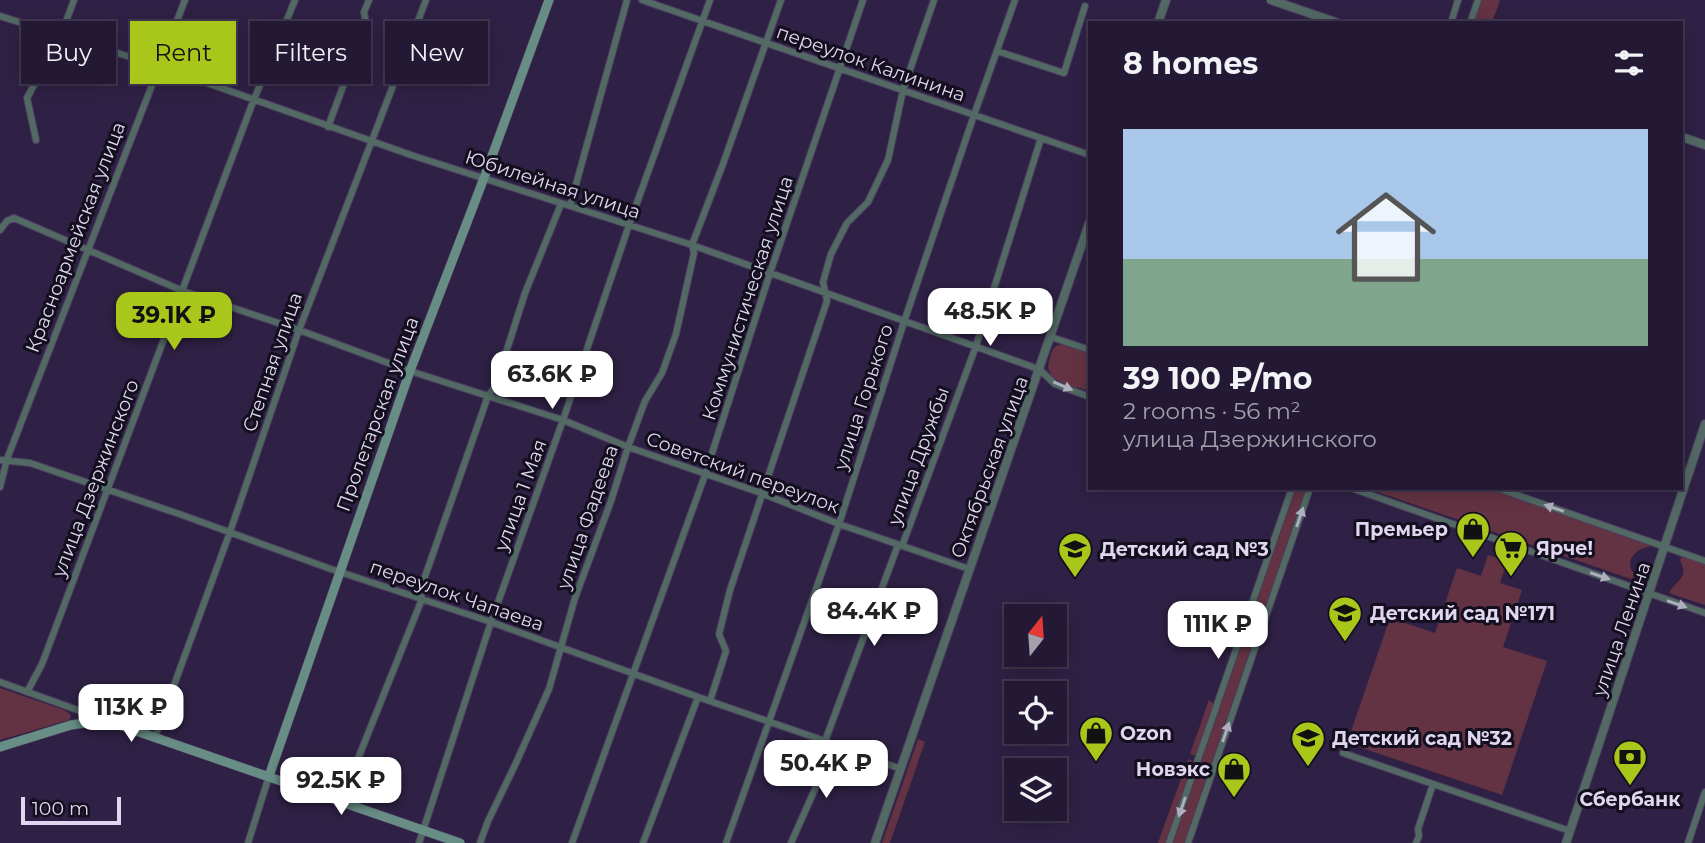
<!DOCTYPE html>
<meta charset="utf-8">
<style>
body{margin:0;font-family:Montserrat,sans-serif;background:#2f2640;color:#f1f3f6;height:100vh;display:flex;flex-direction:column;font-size:26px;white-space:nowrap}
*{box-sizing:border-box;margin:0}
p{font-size:23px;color:#a3a0ac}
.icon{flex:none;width:38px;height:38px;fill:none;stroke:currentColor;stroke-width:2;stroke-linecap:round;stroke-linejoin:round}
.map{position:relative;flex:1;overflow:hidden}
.details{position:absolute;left:1088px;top:21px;width:595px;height:469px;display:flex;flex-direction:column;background:#231934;border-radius:0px;box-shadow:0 4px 18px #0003,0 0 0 2px #40384f}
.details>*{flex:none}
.banner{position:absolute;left:21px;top:21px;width:665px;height:63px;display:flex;gap:14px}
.needle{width:46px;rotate:17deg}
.controls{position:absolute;left:1004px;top:604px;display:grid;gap:14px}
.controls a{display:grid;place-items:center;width:63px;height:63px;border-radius:0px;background:#231934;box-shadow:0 4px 18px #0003,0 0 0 2px #40384f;font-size:35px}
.scale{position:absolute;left:21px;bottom:18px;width:100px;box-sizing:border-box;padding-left:7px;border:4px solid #dfd7ef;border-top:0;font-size:19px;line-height:24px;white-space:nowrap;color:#dfd7ef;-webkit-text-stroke:5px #140f1e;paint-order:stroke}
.price{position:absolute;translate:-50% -60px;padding:0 16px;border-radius:14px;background:#fff;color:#222;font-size:23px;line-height:46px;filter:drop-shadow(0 2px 4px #0008)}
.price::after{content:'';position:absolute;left:50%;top:42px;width:21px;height:16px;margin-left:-10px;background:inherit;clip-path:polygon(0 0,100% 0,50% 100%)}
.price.current{background:#a9c71a;color:#111}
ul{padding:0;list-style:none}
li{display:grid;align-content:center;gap:14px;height:371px;padding:0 35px}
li+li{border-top:2px solid #40384f}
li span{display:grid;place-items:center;height:217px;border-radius:0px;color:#555}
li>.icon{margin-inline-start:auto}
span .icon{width:126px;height:126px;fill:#fffc;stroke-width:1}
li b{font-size:30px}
h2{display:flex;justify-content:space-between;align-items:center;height:84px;padding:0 35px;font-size:30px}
.pill{padding:0 24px;border-radius:0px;background:#231934;box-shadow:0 4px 18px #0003,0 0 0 2px #40384f;font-size:24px;line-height:63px}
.pill.current{background:#a9c71a;color:#111}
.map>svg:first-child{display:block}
</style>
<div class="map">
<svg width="1705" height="843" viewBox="0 0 1705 843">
<rect width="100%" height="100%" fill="#2f2145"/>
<path fill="#643343" d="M1480 0H1500L1492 23H1472Z
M1064 344 1090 353V391C1072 385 1041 383 1050 358 1052 349 1054 345 1064 344Z
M1296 488H1306L1184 843H1173Z
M1366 488H1490L1651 544V546C1630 550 1622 566 1640 580V582Z
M1488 555 1507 561 1500 583 1522 590 1503 647 1547 661 1502 795 1347 743 1390 618 1435 633 1457 568 1481 576Z
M1682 556 1705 564V605L1669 593C1675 580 1690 579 1680 560Z
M0 688 64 710 70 714 71 717 69 720 0 740Z
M1209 700 1215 705 1197 756 1190 754Z
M918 739 925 742 890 843H882Z
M1188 759 1191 760 1194 766 1167 843H1158Z"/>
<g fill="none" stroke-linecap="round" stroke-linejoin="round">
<g stroke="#4b3e60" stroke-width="8">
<path id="minor" d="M642 0 1090 155
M0 16 159 66 414 156 692 245 1030 366 1040 370 1055 384 1090 397
M1451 23 1458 0
M1470 23 1478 0
M997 51 1064 73 1085 6
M328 127 366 24 364 12 369 0
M36 140 27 98 61 35 74 0
M570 206 627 0
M0 230 7 221 14 218 183 291 299 330 410 371 563 420 628 447 761 493 839 524 969 569
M1051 337 1090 350
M0 460 30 463 182 515 328 568 491 622 698 697 825 741 834 746 901 769
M0 487 7 459 185 0
M1351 488 1705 613
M1497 488 1705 561
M902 546 976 346 1041 138
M0 682 108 721
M27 692 42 664 251 107 295 0
M710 701 726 651 719 634 730 590 827 301 823 282 831 254 847 223 868 202 888 160 903 90 934 0
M155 737 230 532 299 330 426 0
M825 741 898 545
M1343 753 1570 831
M341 801 422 599 421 588 488 396 495 387 525 293 561 204
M248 843 269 776
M419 843 491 622 563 420 629 225 710 0
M480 843 488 821 516 763 549 689 575 598 611 501 628 447 645 401 662 373 676 334 694 253 692 245 723 164 781 0
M572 843 705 475 770 273 863 0
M643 843 698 697
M726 843 839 524 904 322 974 115 1015 0
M791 843 834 746
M1169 843 1292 488
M1188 843 1310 488
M1416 843 1419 836 1418 829 1433 784
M1688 843 1705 792"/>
</g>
<g stroke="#4b3e60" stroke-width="10">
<path id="tertiary" d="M1271 0 1338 23
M1158 23 1166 0
M1682 137 1705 145
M875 843 1090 221
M1566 843 1705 424"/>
</g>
<g stroke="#4b3e60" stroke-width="10">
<path id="secondary" d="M0 747 71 725 92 722 116 724 460 843
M269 776 410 371 484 178 549 0"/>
</g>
<use href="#minor" stroke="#526964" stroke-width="6"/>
<use href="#tertiary" stroke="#526964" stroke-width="8"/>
<use href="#secondary" stroke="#678d85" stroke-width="9"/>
</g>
<defs><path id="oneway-solid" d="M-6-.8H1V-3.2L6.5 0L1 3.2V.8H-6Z" transform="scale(1.75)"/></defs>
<g fill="#aeb0be">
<use href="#oneway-solid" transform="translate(1063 386) rotate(23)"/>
<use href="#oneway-solid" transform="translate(1554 508) rotate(-161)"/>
<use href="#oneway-solid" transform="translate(1300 517) rotate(-71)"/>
<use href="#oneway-solid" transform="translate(1600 576) rotate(19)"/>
<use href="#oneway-solid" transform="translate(1677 604) rotate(19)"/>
<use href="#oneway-solid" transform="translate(1226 732) rotate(-71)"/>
<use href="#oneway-solid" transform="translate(1182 807) rotate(109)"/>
</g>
<defs>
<g id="shop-pin" transform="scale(1.75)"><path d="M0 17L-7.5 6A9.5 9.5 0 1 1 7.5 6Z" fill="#a9c71a" stroke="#140f1e"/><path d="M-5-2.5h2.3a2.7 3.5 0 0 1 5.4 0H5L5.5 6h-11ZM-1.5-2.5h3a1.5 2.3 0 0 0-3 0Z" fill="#111"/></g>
<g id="supermarket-pin" transform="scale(1.75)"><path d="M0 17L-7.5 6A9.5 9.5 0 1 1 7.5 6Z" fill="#a9c71a" stroke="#140f1e"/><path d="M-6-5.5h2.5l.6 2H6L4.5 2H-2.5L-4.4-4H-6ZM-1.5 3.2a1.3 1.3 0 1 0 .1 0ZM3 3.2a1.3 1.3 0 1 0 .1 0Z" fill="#111"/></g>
<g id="school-pin" transform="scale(1.75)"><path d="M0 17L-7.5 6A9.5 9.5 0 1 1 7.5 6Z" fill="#a9c71a" stroke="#140f1e"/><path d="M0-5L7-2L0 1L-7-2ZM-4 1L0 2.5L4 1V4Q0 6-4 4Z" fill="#111"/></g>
<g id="bank-pin" transform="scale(1.75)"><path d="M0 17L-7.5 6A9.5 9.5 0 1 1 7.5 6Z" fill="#a9c71a" stroke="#140f1e"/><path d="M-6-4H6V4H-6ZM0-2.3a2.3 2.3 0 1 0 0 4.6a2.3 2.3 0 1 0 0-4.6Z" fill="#111"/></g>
</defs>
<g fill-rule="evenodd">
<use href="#shop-pin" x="1473" y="529"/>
<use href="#supermarket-pin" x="1511" y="548"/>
<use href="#school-pin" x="1075" y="549"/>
<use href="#school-pin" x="1345" y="613"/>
<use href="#shop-pin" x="1096" y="733"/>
<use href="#school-pin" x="1308" y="738"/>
<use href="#bank-pin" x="1630" y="757"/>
<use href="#shop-pin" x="1234" y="769"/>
</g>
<g text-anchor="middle" stroke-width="6" stroke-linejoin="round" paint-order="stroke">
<g font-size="19" fill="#dfd7ef" stroke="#140f1e">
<text transform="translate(871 63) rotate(19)" y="7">переулок Калинина</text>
<text transform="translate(553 184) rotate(18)" y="7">Юбилейная улица</text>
<text transform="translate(75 237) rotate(-69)" y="7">Красноармейская улица</text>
<text transform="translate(747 298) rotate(-72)" y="7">Коммунистическая улица</text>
<text transform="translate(272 362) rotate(-71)" y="7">Степная улица</text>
<text transform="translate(863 397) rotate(-72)" y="7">улица Горького</text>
<text transform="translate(377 414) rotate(-70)" y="7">Пролетарская улица</text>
<text transform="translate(918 456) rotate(-70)" y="7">улица Дружбы</text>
<text transform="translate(989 467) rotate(-70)" y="7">Октябрьская улица</text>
<text transform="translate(743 472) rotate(20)" y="7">Советский переулок</text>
<text transform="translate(95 478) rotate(-69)" y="7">улица Дзержинского</text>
<text transform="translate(520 495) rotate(-70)" y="7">улица 1 Мая</text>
<text transform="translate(587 517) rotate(-71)" y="7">улица Фадеева</text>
<text transform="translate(457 595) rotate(19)" y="7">переулок Чапаева</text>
<text transform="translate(1621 629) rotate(-71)" y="7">улица Ленина</text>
</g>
<g font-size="19" font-weight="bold" fill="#dfd7ef" stroke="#140f1e" text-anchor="start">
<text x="1448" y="536" text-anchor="end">Премьер</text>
<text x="1536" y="555">Ярче!</text>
<text x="1100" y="556">Детский сад №3</text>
<text x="1370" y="620">Детский сад №171</text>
<text x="1120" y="740">Ozon</text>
<text x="1332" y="745">Детский сад №32</text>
<text x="1210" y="776" text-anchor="end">Новэкс</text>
<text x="1630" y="806" text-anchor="middle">Сбербанк</text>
</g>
</g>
</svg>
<div class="controls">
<a><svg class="needle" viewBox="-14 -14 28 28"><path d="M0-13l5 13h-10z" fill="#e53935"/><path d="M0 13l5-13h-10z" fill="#a3a0ac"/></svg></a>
<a><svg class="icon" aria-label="locate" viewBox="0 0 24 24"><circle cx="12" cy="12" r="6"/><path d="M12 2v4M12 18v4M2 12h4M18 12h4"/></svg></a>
<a><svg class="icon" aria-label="layers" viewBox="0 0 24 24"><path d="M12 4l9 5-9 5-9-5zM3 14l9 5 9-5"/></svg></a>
</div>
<div class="scale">100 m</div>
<b class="price" style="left:990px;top:348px">48.5K ₽</b>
<b class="price current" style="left:174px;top:352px">39.1K ₽</b>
<b class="price" style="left:552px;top:411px">63.6K ₽</b>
<b class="price" style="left:874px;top:648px">84.4K ₽</b>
<b class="price" style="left:1218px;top:661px">111K ₽</b>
<b class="price" style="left:131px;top:744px">113K ₽</b>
<b class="price" style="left:826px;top:800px">50.4K ₽</b>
<b class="price" style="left:341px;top:817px">92.5K ₽</b>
<div class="banner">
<a class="pill">Buy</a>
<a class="pill current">Rent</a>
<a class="pill">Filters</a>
<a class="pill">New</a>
</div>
<section class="details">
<h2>8 homes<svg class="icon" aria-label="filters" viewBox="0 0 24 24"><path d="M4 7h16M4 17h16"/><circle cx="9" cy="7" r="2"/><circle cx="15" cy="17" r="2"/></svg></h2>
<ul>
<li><span style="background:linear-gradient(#a9c7e8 60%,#7fa58c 0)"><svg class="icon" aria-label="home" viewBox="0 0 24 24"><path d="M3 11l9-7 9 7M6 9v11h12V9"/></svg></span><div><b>39 100 ₽/mo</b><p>2 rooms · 56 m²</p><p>улица Дзержинского</p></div></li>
</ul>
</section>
</div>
